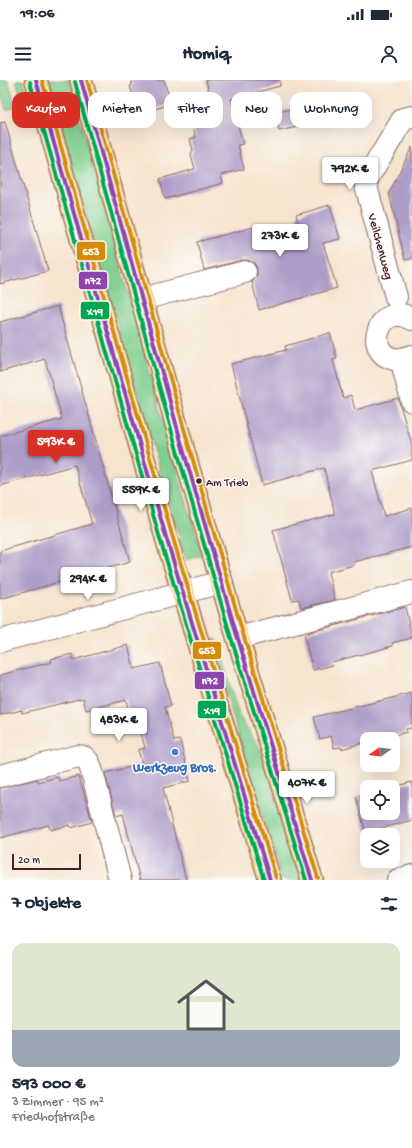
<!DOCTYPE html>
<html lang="de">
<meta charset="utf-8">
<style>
body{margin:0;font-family:"Gochi Hand",sans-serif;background:#f2f2f3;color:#1f2937;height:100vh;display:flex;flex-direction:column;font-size:15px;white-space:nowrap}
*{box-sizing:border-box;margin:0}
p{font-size:13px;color:#747a83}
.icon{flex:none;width:22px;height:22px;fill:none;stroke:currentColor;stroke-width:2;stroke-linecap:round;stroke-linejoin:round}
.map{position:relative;height:800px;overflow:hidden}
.details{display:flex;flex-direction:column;background:#fff;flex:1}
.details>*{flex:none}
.hud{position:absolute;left:12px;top:12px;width:388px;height:36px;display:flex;gap:8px}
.needle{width:26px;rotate:256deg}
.fabs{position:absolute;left:360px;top:652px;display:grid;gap:8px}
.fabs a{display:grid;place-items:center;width:40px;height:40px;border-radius:8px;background:#fff;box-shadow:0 4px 16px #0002;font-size:20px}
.scale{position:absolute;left:12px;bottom:10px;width:69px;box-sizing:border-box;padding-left:4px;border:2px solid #4a1f2b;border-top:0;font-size:11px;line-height:14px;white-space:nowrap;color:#4a1f2b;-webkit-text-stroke:3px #fdfcf7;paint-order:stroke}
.price{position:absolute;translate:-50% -34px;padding:0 9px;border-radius:4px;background:#fff;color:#222;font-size:13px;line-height:26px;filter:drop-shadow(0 1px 2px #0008)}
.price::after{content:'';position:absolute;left:50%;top:24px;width:12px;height:9px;margin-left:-6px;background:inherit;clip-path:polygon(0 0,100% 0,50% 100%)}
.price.current{background:#d93025;color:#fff}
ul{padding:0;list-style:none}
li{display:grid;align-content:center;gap:8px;height:212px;padding:0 12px}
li+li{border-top:1px solid #e0e1e3}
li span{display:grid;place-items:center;height:124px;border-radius:12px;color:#555}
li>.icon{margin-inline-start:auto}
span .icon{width:72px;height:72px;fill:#fffc;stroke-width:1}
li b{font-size:17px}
h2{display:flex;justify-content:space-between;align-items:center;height:48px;padding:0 12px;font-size:17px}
.chip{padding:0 14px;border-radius:12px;background:#fff;box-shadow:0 4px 16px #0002;font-size:14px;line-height:36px}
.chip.current{background:#d93025;color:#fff}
.status{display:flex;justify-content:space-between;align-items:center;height:28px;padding:0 20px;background:#fff;direction:ltr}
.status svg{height:11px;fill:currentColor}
header{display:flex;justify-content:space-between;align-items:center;height:52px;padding:0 12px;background:#fff;font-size:18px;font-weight:700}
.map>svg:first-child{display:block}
</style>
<div class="status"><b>19:06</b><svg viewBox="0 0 49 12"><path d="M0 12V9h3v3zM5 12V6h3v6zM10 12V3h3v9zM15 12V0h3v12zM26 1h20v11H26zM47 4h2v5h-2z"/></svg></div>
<header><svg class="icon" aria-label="menu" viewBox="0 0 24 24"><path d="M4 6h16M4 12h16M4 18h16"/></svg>Homiq<svg class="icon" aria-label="person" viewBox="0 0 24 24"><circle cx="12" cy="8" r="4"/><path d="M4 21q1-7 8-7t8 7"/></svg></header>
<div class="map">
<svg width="412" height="800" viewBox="0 0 412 800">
<rect width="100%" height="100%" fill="#fdfcf7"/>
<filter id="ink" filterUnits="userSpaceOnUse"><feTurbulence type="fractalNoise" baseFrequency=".025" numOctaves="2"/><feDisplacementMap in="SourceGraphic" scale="8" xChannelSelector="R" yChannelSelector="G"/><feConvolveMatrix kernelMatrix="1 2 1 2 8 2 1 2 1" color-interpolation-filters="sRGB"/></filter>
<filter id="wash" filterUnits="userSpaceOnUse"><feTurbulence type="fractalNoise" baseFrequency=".012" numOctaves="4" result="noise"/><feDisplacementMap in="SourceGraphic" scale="16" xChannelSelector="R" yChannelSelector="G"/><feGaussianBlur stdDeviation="0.9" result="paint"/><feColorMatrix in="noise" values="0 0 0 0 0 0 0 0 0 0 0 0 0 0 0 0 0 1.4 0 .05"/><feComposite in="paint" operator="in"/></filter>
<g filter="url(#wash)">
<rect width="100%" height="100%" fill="#f6e4cf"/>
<path fill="#81cf8f" stroke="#66775d" d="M0 0H8L16 27 6 30 0 10Z
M16 0H23L30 25 24 27Z
M48 0H69L165 348 202 475 186 480 149 355Z
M216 558 239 636 260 668 300 800H282L210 560Z"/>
<g id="blocks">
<path fill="#ad9cc8" d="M131 0H164L171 24 139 34 130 6 132 5Z
M206 0H280V6L231 19 243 64 238 65 244 89 221 95 223 103 165 119 160 99 195 89 191 74 193 70 190 59 196 57 185 20 209 13Z
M301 26 306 45 279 51 275 33Z
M5 42 48 191 0 204V43Z
M412 67V179L405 180 389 113Z
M330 125 340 159 323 163 337 208 259 230 252 202 257 195V188L254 183 248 180H242L204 190 197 162 261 145 266 164 301 154 296 135Z
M58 226 130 482 0 519V471L92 444 75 385 0 406V356L62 339 45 279 0 292V242Z
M330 253 337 279 333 280 343 318 351 315 355 330 398 318 412 365V380L372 391 384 436 412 428V467L354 482V485L328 492 335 520 301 528 299 519 292 520 273 450 335 434 324 388 262 405 231 284 286 270 285 266Z
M405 527 412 558 392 563 393 566 332 582 333 585 313 590 304 555 308 554 307 553Z
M128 565 134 589 160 583 171 626 165 627 174 661 180 660 190 701 163 708 186 800H140L123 734 116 736 105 693 142 684 138 670 145 668 136 635 130 636 126 620 86 630 83 618 22 633V630L0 635V595L52 582 51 579 72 574 73 580Z
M412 613V648L406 649 407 652 380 659H367V662L341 669V667L334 668 331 656 320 659 314 637Z
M79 696 92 742 71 748 70 745 50 750 49 745 0 758V708L37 699 38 702 58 697 59 701Z
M412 702V740L372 751 371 749 365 750 356 717 367 714V733H393V707Z"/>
</g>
</g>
<g filter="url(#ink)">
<use href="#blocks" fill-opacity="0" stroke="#866464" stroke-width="1"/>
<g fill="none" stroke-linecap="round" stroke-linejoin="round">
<g stroke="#866464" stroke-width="24">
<path id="minor" d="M396 217 365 102 403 39 412 37
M142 219 245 192
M412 239C380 220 362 272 394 279 400 280 406 278 412 276
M401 279 412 321
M238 558 412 512
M0 561 222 502
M0 696 78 676C90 676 91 690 94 699L120 800
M398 800 412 796"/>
</g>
<g stroke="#866464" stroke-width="24">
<path id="major" d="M36 0 166 457 270 800
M81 0 182 365 235 549 312 800"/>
</g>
<use href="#minor" stroke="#fff" stroke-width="22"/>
<use href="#major" stroke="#f0c369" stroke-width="22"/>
<g stroke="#fdfcf7" stroke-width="7">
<path id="bus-1" d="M36 0 166 457 270 800
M81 0 182 365 235 549 312 800"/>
</g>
<g stroke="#fdfcf7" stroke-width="7">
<path id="bus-2" d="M30 2 160 459 264 800
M75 2 176 367 229 551 306 800"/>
</g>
<g stroke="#fdfcf7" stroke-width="7">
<path id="bus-3" d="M42 0 172 455 276 798
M87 0 188 363 241 547 318 798"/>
</g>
<use href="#bus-1" stroke="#8e44ad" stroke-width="4"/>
<use href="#bus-2" stroke="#00a651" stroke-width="4"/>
<use href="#bus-3" stroke="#d48b09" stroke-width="4"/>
</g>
</g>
<circle fill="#4a1f2b" stroke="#fdfcf7" stroke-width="1.5" cx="199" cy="401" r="3.5"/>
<circle fill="#3f7fe0" stroke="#fdfcf7" stroke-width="1.5" cx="175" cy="672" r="4"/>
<g text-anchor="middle" stroke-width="3" stroke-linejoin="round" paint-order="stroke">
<g font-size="12" fill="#4a1f2b" stroke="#fdfcf7" text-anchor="start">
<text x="206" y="406">Am Trieb</text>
</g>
<g font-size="13" fill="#4a1f2b" stroke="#fdfcf7">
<text transform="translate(382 166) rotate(75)" y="5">Veilchenweg</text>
</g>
<g font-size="13" font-weight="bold" fill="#366cbe" stroke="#fdfcf7">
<text x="175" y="691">Werkzeug Bros.</text>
</g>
</g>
<g stroke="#fdfcf7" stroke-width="1.5">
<rect x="76" y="161" width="30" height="20" rx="4" fill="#d48b09"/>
<rect x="78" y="191" width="30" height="19" rx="4" fill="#8e44ad"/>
<rect x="80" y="221" width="30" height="19" rx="4" fill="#00a651"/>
<rect x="192" y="561" width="30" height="19" rx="4" fill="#d48b09"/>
<rect x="194" y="591" width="31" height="19" rx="4" fill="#8e44ad"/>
<rect x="197" y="620" width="30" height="19" rx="4" fill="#00a651"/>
</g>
<g font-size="11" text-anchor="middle" font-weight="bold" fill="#fff">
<text x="91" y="175">653</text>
<text x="93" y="204">n72</text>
<text x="95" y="235">X19</text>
<text x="207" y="574">653</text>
<text x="210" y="604">n72</text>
<text x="212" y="634">X19</text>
</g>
</svg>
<div class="fabs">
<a><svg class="needle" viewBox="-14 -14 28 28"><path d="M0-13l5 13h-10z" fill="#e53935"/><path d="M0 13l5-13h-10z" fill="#747a83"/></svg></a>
<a><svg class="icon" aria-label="locate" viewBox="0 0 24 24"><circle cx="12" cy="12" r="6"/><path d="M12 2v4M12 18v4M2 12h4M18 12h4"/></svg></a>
<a><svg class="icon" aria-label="layers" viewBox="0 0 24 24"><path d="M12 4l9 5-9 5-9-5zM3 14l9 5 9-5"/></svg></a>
</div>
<div class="scale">20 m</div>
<b class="price" style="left:350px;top:111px">792K €</b>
<b class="price" style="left:280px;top:178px">273K €</b>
<b class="price current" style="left:56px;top:384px">593K €</b>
<b class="price" style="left:141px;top:432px">559K €</b>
<b class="price" style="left:88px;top:521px">294K €</b>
<b class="price" style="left:119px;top:662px">483K €</b>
<b class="price" style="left:307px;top:725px">407K €</b>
<div class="hud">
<a class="chip current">Kaufen</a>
<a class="chip">Mieten</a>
<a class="chip">Filter</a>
<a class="chip">Neu</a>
<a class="chip">Wohnung</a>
</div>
</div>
<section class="details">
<h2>7 Objekte<svg class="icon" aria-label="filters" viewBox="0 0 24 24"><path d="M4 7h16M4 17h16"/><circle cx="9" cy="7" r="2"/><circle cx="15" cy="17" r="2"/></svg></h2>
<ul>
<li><span style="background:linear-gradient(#dfe7d0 70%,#9aa5b1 0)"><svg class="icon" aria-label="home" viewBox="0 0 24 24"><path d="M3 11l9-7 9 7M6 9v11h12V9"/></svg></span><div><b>593 000 €</b><p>3 Zimmer · 95 m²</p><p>Friedhofstraße</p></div></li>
</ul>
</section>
